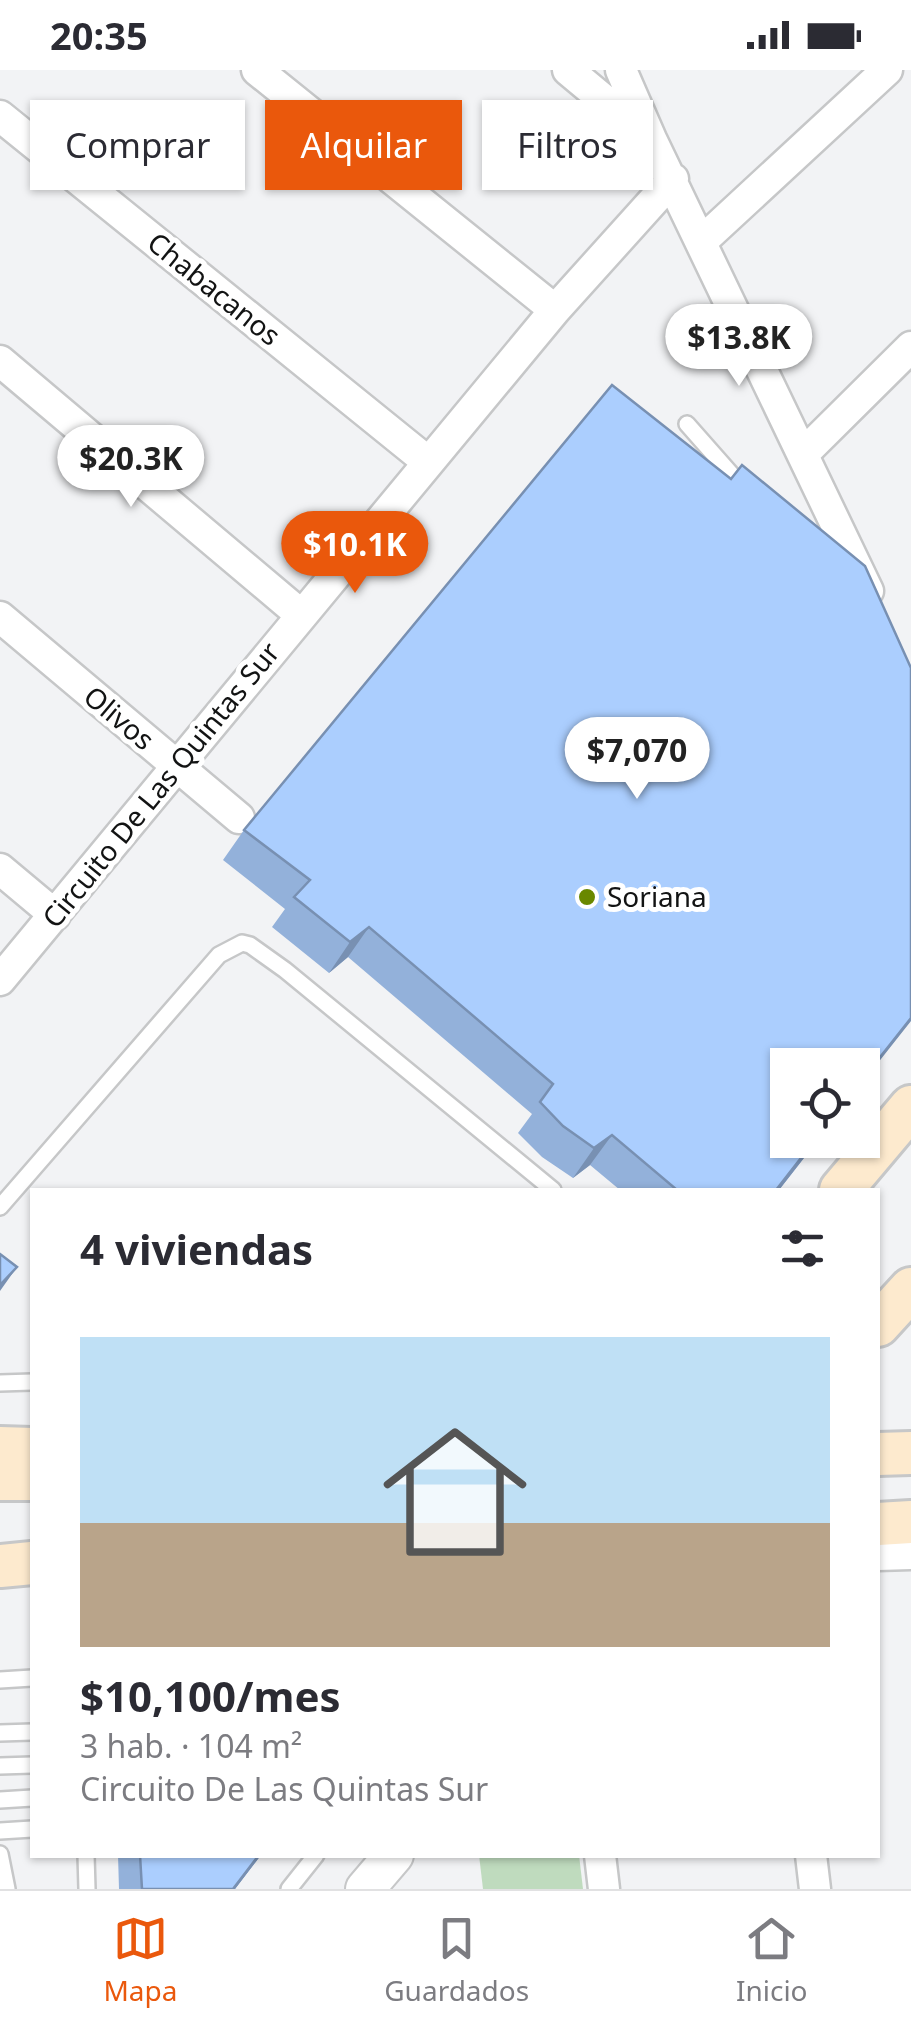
<!DOCTYPE html>
<html lang="es">
<meta charset="utf-8">
<style>
body{margin:0;font-family:"Noto Sans",sans-serif;background:#f2f2f3;color:#2b2b33;height:100vh;display:flex;flex-direction:column;font-size:38px;white-space:nowrap}
*{box-sizing:border-box;margin:0}
p{font-size:32px;color:#7c7c81}
.icon{flex:none;width:55px;height:55px;fill:none;stroke:currentColor;stroke-width:2;stroke-linecap:round;stroke-linejoin:round}
.map{position:relative;flex:1;overflow:hidden}
.panel{position:absolute;left:30px;top:1118px;width:850px;height:670px;display:flex;flex-direction:column;background:#fff;border-radius:0px;box-shadow:0 2px 8px #0004}
.panel>*{flex:none}
.banner{position:absolute;left:30px;top:30px;width:852px;height:90px;display:flex;gap:20px}
.tools{position:absolute;left:770px;top:978px;display:grid;gap:20px}
.tools a{display:grid;place-items:center;width:110px;height:110px;border-radius:0px;background:#fff;box-shadow:0 2px 8px #0004;font-size:50px}
.price{position:absolute;translate:-50% -85px;padding:0 22px;border-radius:35px;background:#fff;color:#222;font-size:32px;line-height:65px;filter:drop-shadow(0 2px 5px #0008)}
.price::after{content:'';position:absolute;left:50%;top:60px;width:30px;height:22px;margin-left:-15px;background:inherit;clip-path:polygon(0 0,100% 0,50% 100%)}
.price.active{background:#ea580c;color:#fff}
ul{padding:0;list-style:none}
li{display:grid;align-content:center;gap:20px;height:530px;padding:0 50px}
li span{display:grid;place-items:center;height:310px;border-radius:0px;color:#555}
li>.icon{margin-inline-start:auto}
span .icon{width:180px;height:180px;fill:#fffc;stroke-width:1}
li b{font-size:42px}
h2{display:flex;justify-content:space-between;align-items:center;height:120px;padding:0 50px;font-size:42px}
.tag{padding:0 35px;border-radius:0px;background:#fff;box-shadow:0 2px 8px #0004;font-size:35px;line-height:90px}
.tag.active{background:#ea580c;color:#fff}
.status{display:flex;justify-content:space-between;align-items:center;height:70px;padding:0 50px;background:#fff;direction:ltr}
.status svg{height:28px;fill:currentColor}
.tabs{display:flex;justify-content:space-around;align-items:center;height:140px;border-top:2px solid #e1e1e2;background:#fff;font-size:28px;color:#7c7c81}
.tabs a{display:grid;justify-items:center;gap:5px}
.tabs .active{color:#ea580c}
.map>svg:first-child{display:block}
</style>
<div class="status"><b>20:35</b><svg viewBox="0 0 49 12"><path d="M0 12V9h3v3zM5 12V6h3v6zM10 12V3h3v9zM15 12V0h3v12zM26 1h20v11H26zM47 4h2v5h-2z"/></svg></div>
<div class="map">
<svg width="911" height="1819" viewBox="0 0 911 1819">
<rect width="100%" height="100%" fill="#f2f3f5"/>
<path fill="#bfdbbe" d="M479 1785H579L583 1819H483Z"/>
<g fill="none" stroke-linecap="round" stroke-linejoin="round">
<g stroke="#c6c7c8" stroke-width="20">
<path id="service" d="M687 354 747 422
M0 1137 219 885 242 873 250 875 285 900 553 1120
M0 1313 32 1312
M0 1610 32 1608
M0 1663 32 1662
M0 1696 32 1695
M0 1730 32 1728
M0 1761 32 1759
M0 1784 7 1819
M86 1785 87 1819
M289 1819 316 1785"/>
</g>
<g stroke="#c6c7c8" stroke-width="35">
<path id="minor" d="M257 0 555 240
M568 0 646 65
M621 0 651 69 868 521
M0 46 428 392
M701 172 887 0
M0 291 300 544
M803 384 911 277
M0 547 239 748
M0 799 55 845
M0 910 555 240 673 109
M878 1485 911 1484
M600 1785 604 1819
M811 1785 815 1819"/>
</g>
<g stroke="#c6c7c8" stroke-width="42">
<path id="tertiary" d="M365 1819 394 1785"/>
</g>
<g stroke="#c6c7c8" stroke-width="48">
<path id="secondary" d="M841 1120 911 1037
M878 1255 911 1219
M0 1378 32 1379
M878 1384 911 1383
M0 1409H32
M878 1454 911 1452
M0 1496 32 1493"/>
</g>
<use href="#service" stroke="#fff" stroke-width="15"/>
<use href="#minor" stroke="#fff" stroke-width="30"/>
<use href="#tertiary" stroke="#fff" stroke-width="38"/>
<use href="#secondary" stroke="#fdeace" stroke-width="42"/>
</g>
<path fill="#93b1da" d="M244 760 788 1070H818L779 1120H620L590 1095 573 1108 542 1087 518 1063 532 1044 348 887 329 903 272 857 285 839 223 790Z
M118 1785H261L235 1819H119Z"/>
<path fill="#7890b2" d="M369 857 348 887 329 903 350 872Z
M911 948V951L862 1013V1010Z
M612 1065 590 1095 573 1108 594 1078Z
M815 1070H818L779 1120H776Z
M17 1197 0 1221V1215Z
M259 1785H261L235 1819H233Z"/>
<path fill="#abcefe" stroke="#7890b2" stroke-width="2.5" d="M612 315 731 409 742 395 865 496 911 598V948L862 1010V995H788V1070H815L776 1120H677L612 1065 594 1078 563 1056 540 1032 553 1014 369 857 350 872 294 827 310 810 244 760Z
M0 1184 17 1197 0 1215Z
M140 1785H259L233 1819H142Z"/>
<circle fill="#698800" stroke="#fff" stroke-width="4" cx="587" cy="827" r="10"/>
<g text-anchor="middle" stroke-width="10" stroke-linejoin="round" paint-order="stroke">
<g font-size="28" fill="#121313" stroke="#fff">
<text transform="translate(214 219) rotate(39)" y="10">Chabacanos</text>
<text transform="translate(119 648) rotate(40)" y="10">Olivos</text>
<text transform="translate(161 715) rotate(-51)" y="10">Circuito De Las Quintas Sur</text>
</g>
<g font-size="28" fill="#121313" stroke="#fff" text-anchor="start">
<text x="607" y="837">Soriana</text>
</g>
</g>
</svg>
<div class="tools">
<a><svg class="icon" aria-label="locate" viewBox="0 0 24 24"><circle cx="12" cy="12" r="6"/><path d="M12 2v4M12 18v4M2 12h4M18 12h4"/></svg></a>
</div>
<b class="price" style="left:739px;top:319px">$13.8K</b>
<b class="price" style="left:131px;top:440px">$20.3K</b>
<b class="price active" style="left:355px;top:526px">$10.1K</b>
<b class="price" style="left:637px;top:732px">$7,070</b>
<div class="banner">
<a class="tag">Comprar</a>
<a class="tag active">Alquilar</a>
<a class="tag">Filtros</a>
</div>
<section class="panel">
<h2>4 viviendas<svg class="icon" aria-label="filters" viewBox="0 0 24 24"><path d="M4 7h16M4 17h16"/><circle cx="9" cy="7" r="2"/><circle cx="15" cy="17" r="2"/></svg></h2>
<ul>
<li><span style="background:linear-gradient(#bfe0f5 60%,#b9a48a 0)"><svg class="icon" aria-label="home" viewBox="0 0 24 24"><path d="M3 11l9-7 9 7M6 9v11h12V9"/></svg></span><div><b>$10,100/mes</b><p>3 hab. · 104 m²</p><p>Circuito De Las Quintas Sur</p></div></li>
</ul>
</section>
</div>
<nav class="tabs">
<a class="active"><svg class="icon" aria-label="map" viewBox="0 0 24 24"><path d="M3 6l6-2 6 2 6-2v14l-6 2-6-2-6 2zM9 4v14M15 6v14"/></svg>Mapa</a>
<a><svg class="icon" aria-label="saved" viewBox="0 0 24 24"><path d="M7 4h10v16l-5-4-5 4z"/></svg>Guardados</a>
<a><svg class="icon" aria-label="home" viewBox="0 0 24 24"><path d="M3 11l9-7 9 7M6 9v11h12V9"/></svg>Inicio</a>
</nav>
